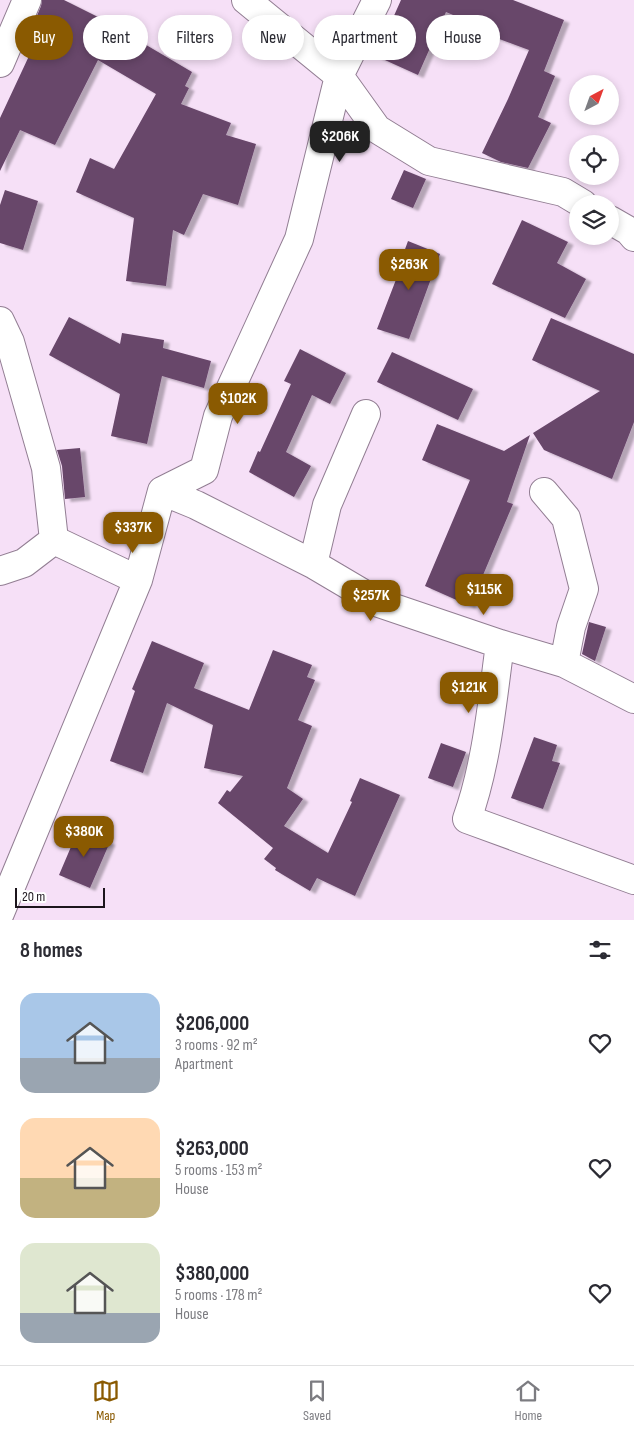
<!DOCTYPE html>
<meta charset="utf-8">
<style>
body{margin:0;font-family:"Sofia Sans Condensed",sans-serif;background:#f2f2f3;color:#2b2b33;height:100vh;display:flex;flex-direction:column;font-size:19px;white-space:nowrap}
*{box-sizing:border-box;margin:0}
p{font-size:16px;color:#7c7c81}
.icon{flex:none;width:28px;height:28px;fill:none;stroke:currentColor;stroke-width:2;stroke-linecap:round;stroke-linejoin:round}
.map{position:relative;height:920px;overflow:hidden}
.drawer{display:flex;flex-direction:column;background:#fff;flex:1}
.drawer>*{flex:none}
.guide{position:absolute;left:15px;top:15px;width:605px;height:45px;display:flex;gap:10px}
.needle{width:32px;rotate:41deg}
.buttons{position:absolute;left:569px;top:75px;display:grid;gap:10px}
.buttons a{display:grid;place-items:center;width:50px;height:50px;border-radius:50%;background:#fff;box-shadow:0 2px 8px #0003;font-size:25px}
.scale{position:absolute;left:15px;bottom:12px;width:90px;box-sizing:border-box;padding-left:5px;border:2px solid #1c151c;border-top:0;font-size:14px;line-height:18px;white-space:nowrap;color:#1c151c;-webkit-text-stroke:4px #fff;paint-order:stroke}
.price{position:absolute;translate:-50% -42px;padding:0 11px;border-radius:10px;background:#8a5a01;color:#fff;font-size:16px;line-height:32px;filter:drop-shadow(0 1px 2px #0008)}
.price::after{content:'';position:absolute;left:50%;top:30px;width:15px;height:11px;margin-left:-8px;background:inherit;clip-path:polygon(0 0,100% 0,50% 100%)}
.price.on{background:#222;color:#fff}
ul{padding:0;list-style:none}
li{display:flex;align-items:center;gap:15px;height:125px;padding:0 20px}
li span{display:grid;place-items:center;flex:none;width:140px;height:100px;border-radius:15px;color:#555}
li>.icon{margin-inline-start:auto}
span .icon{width:60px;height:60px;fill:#fffc;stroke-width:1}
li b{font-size:21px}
h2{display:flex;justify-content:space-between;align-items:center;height:60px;padding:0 20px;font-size:21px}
.pill{padding:0 18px;border-radius:22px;background:#fff;box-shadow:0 2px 8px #0003;font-size:18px;line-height:45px}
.pill.on{background:#8a5a01;color:#fff}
.tab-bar{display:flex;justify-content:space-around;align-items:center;height:70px;border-top:1px solid #e1e1e2;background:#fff;font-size:14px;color:#7c7c81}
.tab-bar a{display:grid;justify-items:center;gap:2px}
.tab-bar .on{color:#8a5a01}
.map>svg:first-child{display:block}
</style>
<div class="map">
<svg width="634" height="920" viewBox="0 0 634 920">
<defs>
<filter id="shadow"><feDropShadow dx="5.5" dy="3" stdDeviation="1" flood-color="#0004"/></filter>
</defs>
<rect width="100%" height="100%" fill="#f6e0f7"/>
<path fill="#68466a" filter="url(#shadow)" d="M42 0H64L102 19 192 72 185 86 189 88 181 104 231 123 226 135 256 144 238 205 203 194 184 235 173 230 166 286 126 281 134 218 76 192 90 158 114 169 156 94 98 60 55 145 20 130 0 171V118L36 41 28 37 41 6Z
M401 0H513L564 20 544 71 555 76 538 117 551 123 528 168 501 162 482 153 508 99 529 50 486 34 488 30 446 12 418 75 376 56Z
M404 170 426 179 413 208 391 199Z
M5 190 38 201 23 250 0 243V205Z
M522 220 568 242 557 263 586 279 565 318 492 284Z
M408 241 440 254 409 339 377 329 402 264 400 263Z
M69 317 120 344 122 333 164 340 163 348 211 361 204 388 162 376 147 444 111 436 120 394 49 355Z
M551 318 634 354V422L612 479 544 450 533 433 600 391 532 360Z
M300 349 346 373 330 404 312 395 286 452 311 466 294 497 249 472 258 451 260 452 291 384 284 381Z
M392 352 473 389 458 420 377 382Z
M437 424 504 451 530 435 507 502 513 504 470 606 425 586 470 480 422 460Z
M80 448 85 497 65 499 62 466 57 450Z
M589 622 606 627 595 661 582 654Z
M152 641 204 663 194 688 249 710 273 650 312 665 307 677 315 680 298 720 312 726 287 788 303 799 284 826 328 853 352 802 350 801 360 778 400 795 355 896 317 878 310 891 275 870 276 868 264 859 273 848 218 803 227 790 230 792 243 776 204 768 213 725 167 703 143 773 110 761 135 691 132 689Z
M534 737 557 745 552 761 560 763 543 809 511 798Z
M441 743 466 752 453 787 428 778Z
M79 828 110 842 90 888 59 875Z"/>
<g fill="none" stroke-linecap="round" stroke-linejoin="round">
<g stroke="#927e93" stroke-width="30">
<path id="minor" d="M246 0 339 76 377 129 429 161 563 192 583 204
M0 63 27 0
M610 220 629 231 634 237
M0 321 10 342 46 468 54 540
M162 491 196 505 313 564 379 603 500 644 564 663 634 699
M544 492 566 518 584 589 571 627 564 663
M54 540 138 580
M313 564 327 505 366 414
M0 571 24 563 54 540
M500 644C492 703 487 763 467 819L634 880
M0 913 138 580 162 491 204 470 218 416 299 239 339 76 377 0"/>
</g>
<use href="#minor" stroke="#fff" stroke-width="28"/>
</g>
</svg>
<div class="buttons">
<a><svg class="needle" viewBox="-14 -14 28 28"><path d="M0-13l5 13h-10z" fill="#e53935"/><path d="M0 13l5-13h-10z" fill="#7c7c81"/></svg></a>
<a><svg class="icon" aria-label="locate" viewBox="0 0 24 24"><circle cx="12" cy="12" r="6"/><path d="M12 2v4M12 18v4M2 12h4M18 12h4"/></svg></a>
<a><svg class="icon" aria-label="layers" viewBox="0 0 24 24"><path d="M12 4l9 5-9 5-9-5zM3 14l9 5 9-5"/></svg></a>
</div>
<div class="scale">20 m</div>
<b class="price on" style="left:340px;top:163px">$206K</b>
<b class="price" style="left:409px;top:291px">$263K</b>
<b class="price" style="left:238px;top:425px">$102K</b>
<b class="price" style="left:133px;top:554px">$337K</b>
<b class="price" style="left:484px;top:616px">$115K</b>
<b class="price" style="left:371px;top:622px">$257K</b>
<b class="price" style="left:469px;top:714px">$121K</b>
<b class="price" style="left:84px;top:858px">$380K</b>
<div class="guide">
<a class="pill on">Buy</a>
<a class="pill">Rent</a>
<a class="pill">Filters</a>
<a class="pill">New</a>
<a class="pill">Apartment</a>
<a class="pill">House</a>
</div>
</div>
<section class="drawer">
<h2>8 homes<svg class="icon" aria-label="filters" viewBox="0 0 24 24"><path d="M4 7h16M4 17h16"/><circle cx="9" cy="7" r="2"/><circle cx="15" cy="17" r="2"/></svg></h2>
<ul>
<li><span style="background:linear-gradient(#a9c7e8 65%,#9aa5b1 0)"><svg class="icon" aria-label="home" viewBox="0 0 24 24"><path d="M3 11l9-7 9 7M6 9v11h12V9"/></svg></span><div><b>$206,000</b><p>3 rooms · 92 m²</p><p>Apartment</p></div><svg class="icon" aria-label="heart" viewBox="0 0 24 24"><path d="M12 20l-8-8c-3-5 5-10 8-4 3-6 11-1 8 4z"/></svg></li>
<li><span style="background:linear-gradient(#ffd9b3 60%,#c2b280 0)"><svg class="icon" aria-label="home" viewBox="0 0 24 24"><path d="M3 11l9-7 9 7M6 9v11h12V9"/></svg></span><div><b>$263,000</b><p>5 rooms · 153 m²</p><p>House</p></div><svg class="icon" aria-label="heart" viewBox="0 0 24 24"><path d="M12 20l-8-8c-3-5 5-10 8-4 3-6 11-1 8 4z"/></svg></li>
<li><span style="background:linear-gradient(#dfe7d0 70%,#9aa5b1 0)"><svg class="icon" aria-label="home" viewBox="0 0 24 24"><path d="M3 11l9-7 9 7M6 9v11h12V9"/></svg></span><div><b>$380,000</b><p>5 rooms · 178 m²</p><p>House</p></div><svg class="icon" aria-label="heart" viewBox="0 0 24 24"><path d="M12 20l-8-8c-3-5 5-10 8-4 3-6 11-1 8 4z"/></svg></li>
</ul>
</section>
<nav class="tab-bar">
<a class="on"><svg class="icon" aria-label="map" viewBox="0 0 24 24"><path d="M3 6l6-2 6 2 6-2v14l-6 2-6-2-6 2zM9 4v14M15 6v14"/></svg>Map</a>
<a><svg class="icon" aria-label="saved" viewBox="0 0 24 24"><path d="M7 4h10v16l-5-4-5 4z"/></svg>Saved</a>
<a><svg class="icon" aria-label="home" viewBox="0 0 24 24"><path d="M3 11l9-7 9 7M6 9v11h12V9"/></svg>Home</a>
</nav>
